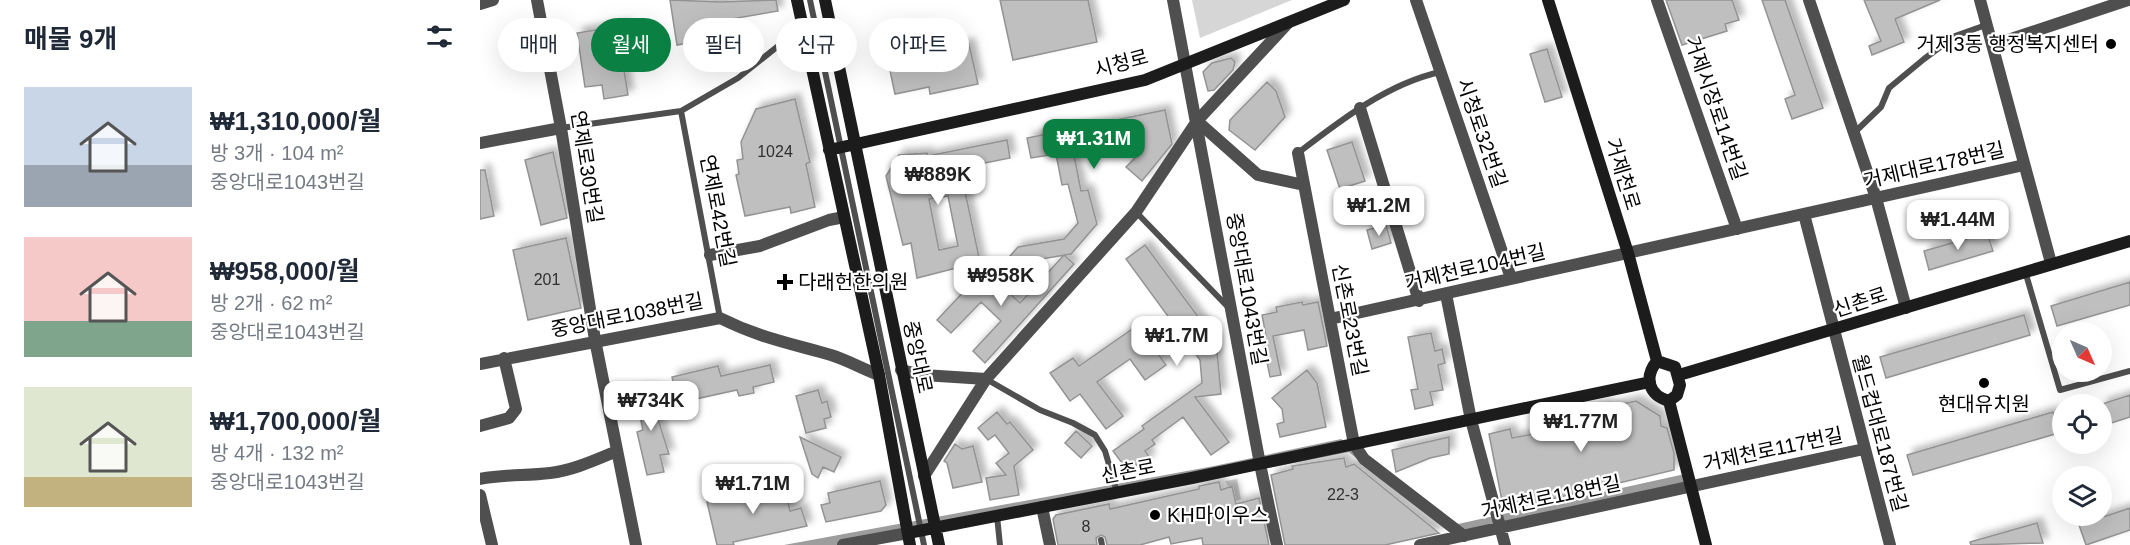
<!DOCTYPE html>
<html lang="ko">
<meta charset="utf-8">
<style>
body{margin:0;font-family:Arial,"Noto Sans KR",sans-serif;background:#f2f2f3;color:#1f2937;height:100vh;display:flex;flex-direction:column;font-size:22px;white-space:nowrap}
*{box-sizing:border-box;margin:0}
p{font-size:20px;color:#747a83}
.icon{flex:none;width:33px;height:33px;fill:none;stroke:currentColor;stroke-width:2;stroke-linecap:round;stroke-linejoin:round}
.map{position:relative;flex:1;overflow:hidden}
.side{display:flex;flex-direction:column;background:#fff;width:480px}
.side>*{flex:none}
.banner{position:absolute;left:18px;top:18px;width:570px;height:54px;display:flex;gap:12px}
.needle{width:39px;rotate:135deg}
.tools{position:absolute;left:1572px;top:322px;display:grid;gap:12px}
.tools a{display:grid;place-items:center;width:60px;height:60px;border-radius:50%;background:#fff;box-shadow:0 6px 24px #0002;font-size:30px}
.price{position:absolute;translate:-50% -51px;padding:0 14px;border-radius:12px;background:#fff;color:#222;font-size:20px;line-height:39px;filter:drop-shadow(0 2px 3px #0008)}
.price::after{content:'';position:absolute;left:50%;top:36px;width:18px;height:14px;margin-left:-9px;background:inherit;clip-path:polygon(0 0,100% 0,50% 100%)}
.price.active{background:#0b8043;color:#fff}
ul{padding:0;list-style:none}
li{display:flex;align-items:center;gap:18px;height:150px;padding:0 24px}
li span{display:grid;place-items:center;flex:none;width:168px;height:120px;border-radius:0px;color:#555}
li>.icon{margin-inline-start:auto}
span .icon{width:72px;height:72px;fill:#fffc;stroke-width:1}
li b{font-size:26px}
h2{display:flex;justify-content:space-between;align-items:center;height:72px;padding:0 24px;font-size:26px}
.tag{padding:0 21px;border-radius:27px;background:#fff;box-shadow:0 6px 24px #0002;font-size:21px;line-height:54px}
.tag.active{background:#0b8043;color:#fff}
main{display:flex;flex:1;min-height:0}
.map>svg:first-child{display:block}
</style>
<main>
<section class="side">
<h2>매물 9개<svg class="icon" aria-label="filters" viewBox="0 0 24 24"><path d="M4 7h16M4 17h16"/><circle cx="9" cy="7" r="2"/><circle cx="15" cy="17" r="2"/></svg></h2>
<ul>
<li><span style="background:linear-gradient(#c9d6e8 65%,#9aa5b1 0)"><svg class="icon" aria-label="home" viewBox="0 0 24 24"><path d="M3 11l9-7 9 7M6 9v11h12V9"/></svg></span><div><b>₩1,310,000/월</b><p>방 3개 · 104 m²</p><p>중앙대로1043번길</p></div></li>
<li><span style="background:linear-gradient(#f6c9c9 70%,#7fa58c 0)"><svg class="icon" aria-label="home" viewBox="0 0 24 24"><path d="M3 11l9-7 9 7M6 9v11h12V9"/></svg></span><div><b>₩958,000/월</b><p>방 2개 · 62 m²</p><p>중앙대로1043번길</p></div></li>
<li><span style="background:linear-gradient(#dfe7d0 75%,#c2b280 0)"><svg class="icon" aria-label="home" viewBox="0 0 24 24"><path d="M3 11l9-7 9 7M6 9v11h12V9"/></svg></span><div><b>₩1,700,000/월</b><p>방 4개 · 132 m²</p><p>중앙대로1043번길</p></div></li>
</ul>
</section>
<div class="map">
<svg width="1650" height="545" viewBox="0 0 1650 545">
<defs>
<filter id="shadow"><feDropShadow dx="5.5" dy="-5.5" stdDeviation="3" flood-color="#0004"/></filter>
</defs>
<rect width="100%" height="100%" fill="#fff"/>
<path fill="#d6d6d6" d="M712 0H812L720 38Z
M757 479 761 499 756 501 753 485 748 486 745 481Z"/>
<path fill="#9d9d9d" d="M861 439 978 524 1205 474 1208 490 985 539 899 478 869 452 394 545H304L734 466Z"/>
<path fill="#bfbfbf" stroke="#939393" stroke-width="1.5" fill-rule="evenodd" filter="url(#shadow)" d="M190 0 240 2 296 0 298 11 234 22 239 53 215 56 213 42 197 45Z
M520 0H608L617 42 533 60Z
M1186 0H1252L1259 20 1245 24 1247 31 1202 45Z
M1282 0H1305L1343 108 1312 119 1305 99 1315 95Z
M1384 0H1460L1415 19 1424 42 1392 55 1389 46 1401 41Z
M145 25 148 45 161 42 164 61 143 64 148 95 124 99 122 85 105 87 97 33Z
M489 44 498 84 450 94 449 87 415 94 408 61Z
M1067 49 1082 97 1065 102 1050 54Z
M751 58 755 62 753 70 734 90 728 91 723 72 732 63Z
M787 82 796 91 805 117 775 150 749 130 750 120Z
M315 99 330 162 326 164 335 207 311 213 310 207 265 216 256 175 259 174 257 160 263 159 261 142 276 109Z
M685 110 692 144 662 181 646 167 659 154 655 138 593 150 601 191 608 190 617 224 591 254 532 264 530 256 538 247 584 239 598 223 588 184 582 185 576 154 551 158 547 138Z
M527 140 530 158 480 168 500 262 437 278 431 243 423 245 406 176 419 155 447 153 448 156ZM468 196 478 246 459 250 449 199Z
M872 142 885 181 860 189 847 150Z
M73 152 87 218 61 225 45 160Z
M0 170H5L14 216 0 219Z
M906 225 911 243 892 249 887 230Z
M1507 233 1513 251 1449 270 1444 251Z
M86 238 101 308 48 320 33 250Z
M665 245 736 341 741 394 715 397 749 442 731 455 703 417 672 440 675 444 665 451 670 458 658 467 653 461 645 467 633 451 664 429 662 426 722 383 720 360 646 259Z
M584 255 594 264 505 363 493 351 521 321 501 302 471 333 457 320 489 286 493 290 497 285 500 288 515 272 530 287 526 290 540 303Z
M1650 282V305L1577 326 1571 306Z
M822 302 823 305 838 302 847 346 828 350 824 330 793 336 801 375 790 377 782 337 786 336 782 315 797 312 796 307Z
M1544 315 1550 335 1406 378 1400 357Z
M658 325 686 365 665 380 650 359 617 382 643 416 626 429 600 394 590 401 570 373 593 358 599 366Z
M951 333 955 351 962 349 965 363 958 365 963 390 950 392 953 405 935 409 931 390 938 389 928 337Z
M290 365 294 382 273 387 274 393 259 396 257 390 211 400 209 390 196 393 192 377 238 366 241 376Z
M827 370 837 383 846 427 800 437 797 424 804 422 802 409 792 398Z
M171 389 173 399 180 397 184 414 177 416 189 454 180 455 184 472 167 475 157 432 163 430 155 392Z
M338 390 342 403 347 401 351 417 344 419 346 428 326 433 316 396Z
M1650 395V417L1622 426V404Z
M1156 401 1180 416 1181 426 1187 428 1194 453V470L1046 505 1026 508 1023 506 1009 434 1030 429 1032 438 1064 432 1061 420 1112 407 1126 404 1127 407Z
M517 412 527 424 530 422 553 450 534 466 539 495 510 500 506 478 526 475 516 463 529 453 515 435 508 440 498 428Z
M1573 412 1579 433 1433 475 1427 455Z
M596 431 612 446 601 458 585 443Z
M320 437 361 457 354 472 343 467 338 478 332 474Z
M969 437V454L950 458 916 472 912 450Z
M475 444 482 449 493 446 502 482 473 488 467 463 464 461Z
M864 458 866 467 874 464 959 533 905 545H805L791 475 813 469 812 466Z
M400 481 406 505 401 511 346 522 341 505 350 503 348 493Z
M739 482 741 490 752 486 756 504 779 498 789 545H723L722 538 691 544 689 537 660 545H627L625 537 621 535 616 538 617 545H578L573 519 576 515 629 504 630 509 719 489V486Z
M304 484 310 511 321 508 327 526 253 542 254 545H237L227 502Z
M1650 508V530L1606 545 1599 525Z
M1557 523 1563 543 1491 545 1490 542Z"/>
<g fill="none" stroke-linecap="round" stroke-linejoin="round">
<path stroke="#4f4f4f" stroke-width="6" d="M330 0 444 545
M201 111 240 318
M81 128 201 111 258 78 322 27
M1375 132 1401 107 1409 88 1444 59 1475 36 1506 25
M818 153C861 120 907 84 960 72
M656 212 747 306
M1545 271 1580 390 1650 371
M506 379 560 410 593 423 615 435 625 451 637 492
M517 516 520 545
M621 540 622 545"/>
<path stroke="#4f4f4f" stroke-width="12" d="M57 0 81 128 115 340 156 545
M936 0 1031 278
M1177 0 1257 229
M1329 0 1396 198 1426 308
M1500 0 1571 263
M0 4 13 0
M808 23 717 121 778 175 824 185
M1513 45 1648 0
M880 108 939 301
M0 143 81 128
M818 153 874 444 884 459 984 536
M1324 214 1410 545
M230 255 280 246 349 220 364 217
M966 294 991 420 1025 545
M850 319 1544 165
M0 364 240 318C280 338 309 343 351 355 367 360 383 369 399 375
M421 370 443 375 506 379 444 476
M0 426 29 418 36 409 24 358
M780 464 797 545
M0 479C23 474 47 476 70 473 94 470 115 460 137 451
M0 495 12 545
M562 507 570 545
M940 545 1384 449"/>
<path stroke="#4f4f4f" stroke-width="12" d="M693 0 780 464
M506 379 656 212 717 121
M363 545 428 533"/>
<path stroke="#1c1c1c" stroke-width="12" d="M317 0 399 375 430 545
M345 0 459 545
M1068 0 1148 253 1177 361
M349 150 665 80 864 0
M1177 361 1195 367 1200 385 1197 395 1189 401C1168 395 1164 377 1177 361Z
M1199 375 1650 241
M1189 401 1226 545
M428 533 712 478 1170 382"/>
</g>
<g fill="#000" stroke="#fff" stroke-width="2">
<circle cx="1631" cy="44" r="6"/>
<path d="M302 273h6v6h6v6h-6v6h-6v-6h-6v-6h6z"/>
<circle cx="1504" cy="383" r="6"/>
<circle cx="675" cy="515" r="6"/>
</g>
<g text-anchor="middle" stroke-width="4.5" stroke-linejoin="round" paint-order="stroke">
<g font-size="16" fill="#303030">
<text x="295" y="157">1024</text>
<text x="67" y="285">201</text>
<text x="863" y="500">22-3</text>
<text x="606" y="532">8</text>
</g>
<g font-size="20" fill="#000" stroke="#fff" text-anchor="start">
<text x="1619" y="51" text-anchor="end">거제3동 행정복지센터</text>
<text x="318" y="289">다래헌한의원</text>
<text x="1504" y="411" text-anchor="middle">현대유치원</text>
<text x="687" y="522">KH마이우스</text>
</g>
<g font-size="20" fill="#000" stroke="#fff">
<text transform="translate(641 63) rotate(-15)" y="7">시청로</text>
<text transform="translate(1236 108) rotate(71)" y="7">거제시장로14번길</text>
<text transform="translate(1002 133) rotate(71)" y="7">시청로32번길</text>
<text transform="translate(1454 165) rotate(-13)" y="7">거제대로178번길</text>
<text transform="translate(107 167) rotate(81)" y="7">연제로30번길</text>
<text transform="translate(1143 174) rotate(73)" y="7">거제천로</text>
<text transform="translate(238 211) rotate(79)" y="7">연제로42번길</text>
<text transform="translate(995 267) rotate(-13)" y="7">거제천로104번길</text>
<text transform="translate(767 289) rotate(80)" y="7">중앙대로1043번길</text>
<text transform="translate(1380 302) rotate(-18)" y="7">신촌로</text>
<text transform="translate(147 315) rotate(-11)" y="7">중앙대로1038번길</text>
<text transform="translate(870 320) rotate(79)" y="7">신촌로23번길</text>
<text transform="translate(438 357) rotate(78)" y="7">중앙대로</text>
<text transform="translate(1400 433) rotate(75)" y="7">월드컵대로187번길</text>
<text transform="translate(1293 449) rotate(-12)" y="7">거제천로117번길</text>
<text transform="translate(648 471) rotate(-11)" y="7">신촌로</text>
<text transform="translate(1071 497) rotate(-12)" y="7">거제천로118번길</text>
</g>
</g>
</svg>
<div class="tools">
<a><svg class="needle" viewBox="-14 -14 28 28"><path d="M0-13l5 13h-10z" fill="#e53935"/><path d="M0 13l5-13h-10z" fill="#747a83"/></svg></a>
<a><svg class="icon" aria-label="locate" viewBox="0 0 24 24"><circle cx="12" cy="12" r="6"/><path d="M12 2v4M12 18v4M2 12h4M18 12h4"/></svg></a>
<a><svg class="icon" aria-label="layers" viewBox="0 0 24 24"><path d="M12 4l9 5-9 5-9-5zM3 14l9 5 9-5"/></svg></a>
</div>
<b class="price active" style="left:614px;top:170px">₩1.31M</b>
<b class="price" style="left:458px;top:206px">₩889K</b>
<b class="price" style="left:899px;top:237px">₩1.2M</b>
<b class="price" style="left:1478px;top:251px">₩1.44M</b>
<b class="price" style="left:521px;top:307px">₩958K</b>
<b class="price" style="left:697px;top:367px">₩1.7M</b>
<b class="price" style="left:171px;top:432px">₩734K</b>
<b class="price" style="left:1101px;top:453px">₩1.77M</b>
<b class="price" style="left:273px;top:515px">₩1.71M</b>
<div class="banner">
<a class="tag">매매</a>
<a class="tag active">월세</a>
<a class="tag">필터</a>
<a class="tag">신규</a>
<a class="tag">아파트</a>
</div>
</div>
</main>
